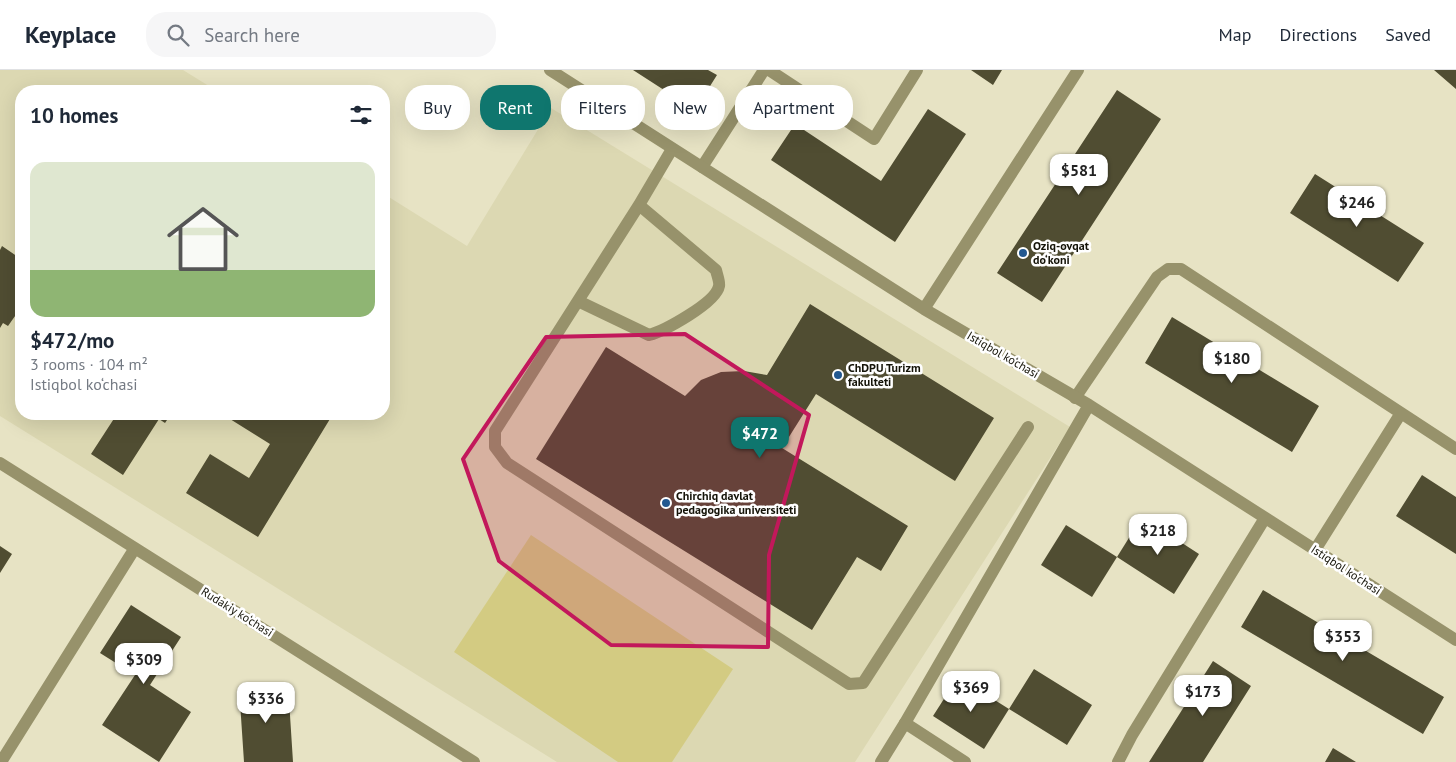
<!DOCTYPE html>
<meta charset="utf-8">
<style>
body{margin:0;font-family:"PT Sans",sans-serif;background:#f6f6f7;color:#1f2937;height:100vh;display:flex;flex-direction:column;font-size:19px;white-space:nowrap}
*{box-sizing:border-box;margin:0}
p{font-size:16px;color:#747a83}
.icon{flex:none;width:28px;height:28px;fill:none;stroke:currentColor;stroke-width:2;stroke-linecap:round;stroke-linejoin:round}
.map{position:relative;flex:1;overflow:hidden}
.details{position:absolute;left:15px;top:15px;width:375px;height:335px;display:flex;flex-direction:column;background:#fff;border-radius:20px;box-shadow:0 5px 20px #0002}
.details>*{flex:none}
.guide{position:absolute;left:405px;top:15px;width:475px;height:45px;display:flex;gap:10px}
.price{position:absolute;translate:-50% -42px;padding:0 11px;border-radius:10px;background:#fff;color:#222;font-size:16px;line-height:32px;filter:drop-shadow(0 1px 2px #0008)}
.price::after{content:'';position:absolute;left:50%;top:30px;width:15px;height:11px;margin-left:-8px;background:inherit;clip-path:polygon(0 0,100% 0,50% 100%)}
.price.active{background:#0f766e;color:#fff}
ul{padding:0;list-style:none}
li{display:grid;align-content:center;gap:10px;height:265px;padding:0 15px}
li span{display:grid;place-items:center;height:155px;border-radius:15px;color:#555}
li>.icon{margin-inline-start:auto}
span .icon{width:90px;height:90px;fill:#fffc;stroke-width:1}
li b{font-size:21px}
h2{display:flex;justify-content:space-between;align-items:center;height:60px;padding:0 15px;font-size:21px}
.chip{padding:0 18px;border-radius:20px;background:#fff;box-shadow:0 5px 20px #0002;font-size:18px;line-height:45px}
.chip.active{background:#0f766e;color:#fff}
header{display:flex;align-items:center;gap:30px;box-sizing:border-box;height:70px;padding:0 25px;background:#fff;border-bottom:1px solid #e0e1e3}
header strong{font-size:24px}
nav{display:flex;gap:28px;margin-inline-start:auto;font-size:18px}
.search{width:350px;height:45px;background:#f6f6f7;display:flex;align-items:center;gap:12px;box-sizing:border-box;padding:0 18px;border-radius:20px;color:#747a83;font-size:19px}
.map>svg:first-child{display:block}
</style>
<header>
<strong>Keyplace</strong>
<div class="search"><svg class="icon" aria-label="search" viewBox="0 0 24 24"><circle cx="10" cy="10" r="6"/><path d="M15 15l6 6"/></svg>Search here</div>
<nav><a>Map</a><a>Directions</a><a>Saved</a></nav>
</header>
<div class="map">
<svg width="1456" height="692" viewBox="0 0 1456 692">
<rect width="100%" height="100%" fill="#e7e3c4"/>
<path fill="#dcd8b2" d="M0 0H183L217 21H21V344H384V124L467 176 551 38 1070 357 855 692H557L0 346Z"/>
<path fill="#d3cb82" d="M531 465 733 599 672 692H618L454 582Z"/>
<path fill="#504d32" d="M633 0H708L717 5 695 40Z
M971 0H1002L993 15Z
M1434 0H1456V19Z
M1117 20 1161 49 1042 232 997 203Z
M928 39 966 64 895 172 771 90 795 54 881 111Z
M1315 104 1424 173 1398 212 1290 143Z
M2 176 21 189V240L20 239 8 256 3 253 0 258V180Z
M810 234 994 348 955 411 816 324 782 378 908 456 881 501 857 487 812 560 536 389 606 277 685 326 701 310 721 302 744 301 767 305Z
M1172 247 1319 336 1292 382 1145 293Z
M117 344H171L165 353 159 349 123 405 91 384Z
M222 344H333L258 467 186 423 210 384 249 408 270 374Z
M1422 405 1456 427V484L1396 446Z
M1142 447 1199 484 1174 524 1117 487Z
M1066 455 1117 487 1092 527 1041 495Z
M0 476 12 484 0 503Z
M1263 520 1444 627 1423 664 1241 557Z
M131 535 181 567 150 615 191 642 159 692 102 655 135 605 100 583Z
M1213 591 1251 616 1203 692H1149Z
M1034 599 1092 635 1067 675 1009 639Z
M958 607 1009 639 984 679 933 646Z
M288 614 293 692H244L239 617Z
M1333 678 1356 692H1325Z"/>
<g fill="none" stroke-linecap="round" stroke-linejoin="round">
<path stroke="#97926b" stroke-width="12" d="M769 0 874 69 917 0
M672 79 639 135 495 361V377L507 393 849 614 863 613 1028 357
M702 97 764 0
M578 231 649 265C664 261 716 233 719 216 720 212 717 205 716 200L639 135
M1075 328 1157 207 1168 199H1181L1456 379
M1315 480 1401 343
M905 653 965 692"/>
<path stroke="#97926b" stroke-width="12" d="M550 0 924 239 1089 335 1456 570
M924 239 1078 0
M0 393 474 692
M1 692 135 478
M881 692 905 653 1089 335
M1118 692 1132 665 1265 448"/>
</g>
<path fill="#c2185b" fill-opacity="0.2" stroke="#c2185b" stroke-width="4" stroke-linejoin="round" d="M685 264 809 345 769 485 768 577 611 575 499 491 463 389 546 267Z"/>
<g fill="#225890" stroke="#fff" stroke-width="2">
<circle cx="1023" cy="183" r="5"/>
<circle cx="838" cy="305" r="5"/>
<circle cx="666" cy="433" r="5"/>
</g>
<g text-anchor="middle" stroke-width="5" stroke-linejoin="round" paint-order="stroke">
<g font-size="12" font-weight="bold" fill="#141308" stroke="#fff" text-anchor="start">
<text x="1033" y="180">Oziq-ovqat<tspan x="1033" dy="14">do‘koni</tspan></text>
<text x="848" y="302">ChDPU Turizm<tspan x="848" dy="14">fakulteti</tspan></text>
<text x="676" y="430">Chirchiq davlat<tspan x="676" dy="14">pedagogika universiteti</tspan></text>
</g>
<g font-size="12" fill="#141308" stroke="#fff">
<text transform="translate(1003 285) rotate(30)" y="4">Istiqbol ko‘chasi</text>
<text transform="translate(1346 500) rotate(33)" y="4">Istiqbol ko‘chasi</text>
<text transform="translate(237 542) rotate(32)" y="4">Rudakiy ko‘chasi</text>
</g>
</g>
</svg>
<b class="price" style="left:1079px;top:126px">$581</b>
<b class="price" style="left:1357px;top:158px">$246</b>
<b class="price" style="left:1232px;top:314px">$180</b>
<b class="price active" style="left:760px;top:389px">$472</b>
<b class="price" style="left:1158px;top:486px">$218</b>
<b class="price" style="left:1343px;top:592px">$353</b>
<b class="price" style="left:144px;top:615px">$309</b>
<b class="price" style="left:971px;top:643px">$369</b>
<b class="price" style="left:1203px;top:647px">$173</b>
<b class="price" style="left:266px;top:654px">$336</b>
<div class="guide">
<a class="chip">Buy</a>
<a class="chip active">Rent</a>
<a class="chip">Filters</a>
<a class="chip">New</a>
<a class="chip">Apartment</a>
</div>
<section class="details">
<h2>10 homes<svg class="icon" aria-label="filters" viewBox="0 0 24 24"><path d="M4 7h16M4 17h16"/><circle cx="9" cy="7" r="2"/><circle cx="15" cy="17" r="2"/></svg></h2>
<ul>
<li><span style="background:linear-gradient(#dfe7d0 70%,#8fb573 0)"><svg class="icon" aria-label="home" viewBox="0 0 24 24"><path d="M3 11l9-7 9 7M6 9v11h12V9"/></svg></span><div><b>$472/mo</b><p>3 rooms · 104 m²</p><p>Istiqbol ko‘chasi</p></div></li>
</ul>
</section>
</div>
